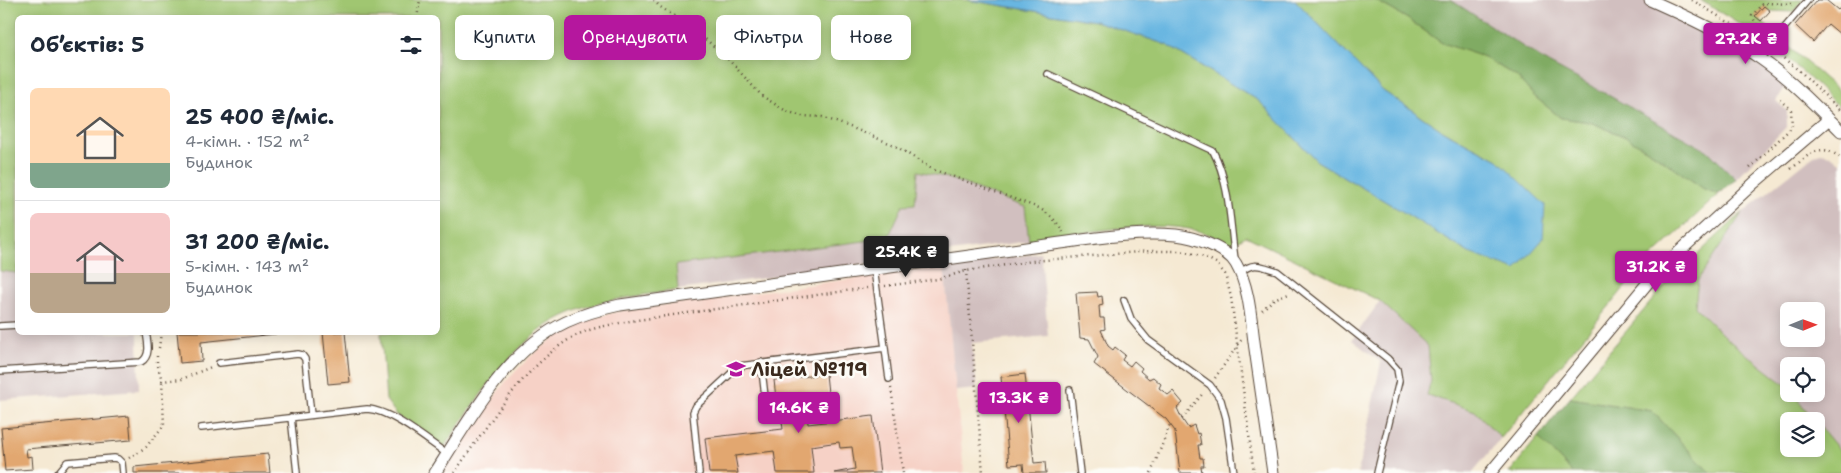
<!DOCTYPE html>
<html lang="uk">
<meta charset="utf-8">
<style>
body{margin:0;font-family:"Shantell Sans",sans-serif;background:#f2f2f3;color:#1f2937;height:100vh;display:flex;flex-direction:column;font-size:19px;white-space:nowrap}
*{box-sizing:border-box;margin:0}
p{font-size:16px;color:#747a83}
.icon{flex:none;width:28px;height:28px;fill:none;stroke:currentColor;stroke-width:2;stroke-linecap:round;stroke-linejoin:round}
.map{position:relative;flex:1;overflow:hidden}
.side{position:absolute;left:15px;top:15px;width:425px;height:320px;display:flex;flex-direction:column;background:#fff;border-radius:8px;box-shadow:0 2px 12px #0003}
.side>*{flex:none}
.hud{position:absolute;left:455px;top:15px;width:475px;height:45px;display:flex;gap:10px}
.needle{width:32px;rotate:89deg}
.controls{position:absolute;left:1780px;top:302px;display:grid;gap:10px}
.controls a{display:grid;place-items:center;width:45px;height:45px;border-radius:8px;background:#fff;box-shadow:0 2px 12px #0003;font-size:25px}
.price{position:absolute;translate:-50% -42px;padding:0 11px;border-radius:5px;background:#b5179e;color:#fff;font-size:16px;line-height:32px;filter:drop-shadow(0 1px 2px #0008)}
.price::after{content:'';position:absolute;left:50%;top:30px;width:15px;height:11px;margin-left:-8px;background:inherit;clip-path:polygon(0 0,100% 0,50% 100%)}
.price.active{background:#222;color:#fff}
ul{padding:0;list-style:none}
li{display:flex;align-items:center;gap:15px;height:125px;padding:0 15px}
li+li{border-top:1px solid #e0e1e3}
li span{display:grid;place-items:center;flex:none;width:140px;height:100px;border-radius:8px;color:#555}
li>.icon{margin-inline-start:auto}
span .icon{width:60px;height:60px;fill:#fffc;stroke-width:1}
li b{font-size:21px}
h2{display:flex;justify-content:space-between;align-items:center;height:60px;padding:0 15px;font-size:21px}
.pill{padding:0 18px;border-radius:8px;background:#fff;box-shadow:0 2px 12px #0003;font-size:18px;line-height:45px}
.pill.active{background:#b5179e;color:#fff}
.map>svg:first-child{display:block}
</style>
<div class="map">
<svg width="1841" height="473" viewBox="0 0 1841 473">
<rect width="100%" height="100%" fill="#fdfcf7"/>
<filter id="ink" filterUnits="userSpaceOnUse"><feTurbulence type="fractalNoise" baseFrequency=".02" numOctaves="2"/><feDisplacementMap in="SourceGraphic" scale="10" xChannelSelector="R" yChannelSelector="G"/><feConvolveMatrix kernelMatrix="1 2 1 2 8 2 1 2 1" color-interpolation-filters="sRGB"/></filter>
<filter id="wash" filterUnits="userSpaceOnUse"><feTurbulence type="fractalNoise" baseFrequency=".0096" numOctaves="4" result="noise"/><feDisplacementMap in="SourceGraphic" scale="20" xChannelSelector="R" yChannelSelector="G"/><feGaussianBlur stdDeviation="1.12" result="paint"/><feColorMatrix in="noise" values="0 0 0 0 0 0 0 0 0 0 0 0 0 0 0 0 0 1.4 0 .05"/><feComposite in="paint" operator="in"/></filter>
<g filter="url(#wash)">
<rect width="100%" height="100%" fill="#f5e9d3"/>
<path fill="#f6d1c6" d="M944 266 964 473H441L470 430 506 381 530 357 566 328 592 318 621 311Z"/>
<path fill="#d1bfbf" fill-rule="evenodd" d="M1451 0H1650L1689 18 1789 81 1776 101 1787 111V126L1736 179 1709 152 1608 95 1548 63Z
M1821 153 1831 155 1841 163V452L1793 394H1816V366H1789V389L1727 339 1695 307 1698 280 1743 212 1814 155ZM1789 311H1816V339H1789Z
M918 171 948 178 1025 207 1029 241 678 290 675 265 888 238 903 205 915 204Z
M1041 253 1048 336 972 343 977 389 956 391 944 266Z
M0 271 17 273 18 332 138 333 139 390 0 400Z
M1380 301 1428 346 1431 381 1427 395 1475 411 1501 438 1472 473H1358L1381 362 1352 340Z"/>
<path fill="#a0c671" stroke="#6e7848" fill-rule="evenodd" d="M0 0H968L1095 21 1167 45 1259 101 1317 161 1405 213 1469 253 1514 177 1498 160 1443 131 1383 91 1295 0H1375L1408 19 1442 43 1484 57 1517 77 1534 96 1561 118 1590 122 1626 137 1654 154 1704 189 1719 194 1643 265 1501 438 1475 411 1427 395 1431 381 1428 346 1380 301 1246 236 1229 245C1222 242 1215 237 1208 234 1159 216 1080 234 1029 241L1025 207 948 178 918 171 915 204 903 205 888 238 676 265 678 290C639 296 600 299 564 316 514 339 475 403 444 447L397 415 386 400 381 333 438 332V18H18L17 273 0 271Z
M1700 0H1803L1793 12 1770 11 1764 6 1755 16 1771 30 1765 40Z
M1781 40 1841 93V109L1803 72 1774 48Z
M1743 212 1698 280 1695 307 1727 339 1787 386 1789 389V394H1793L1841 452V473H1710L1652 411 1570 398 1665 285ZM1789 421H1816V449H1789Z
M1538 437 1573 473H1509Z"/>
<path fill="#80ab63" stroke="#5e6a40" d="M1375 0H1451L1548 63 1608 95 1709 152 1736 179 1719 194 1704 189 1654 154 1626 137 1590 122 1561 118 1534 96 1517 77 1484 57 1442 43 1408 19Z
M1570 398 1652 411 1710 473H1573L1538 437Z"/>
<path fill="#67b6e1" stroke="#517080" d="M968 0H1295L1383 91 1443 131 1498 160 1545 205 1543 239 1516 270 1469 253 1405 213 1317 161 1259 101 1167 45 1095 21Z"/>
<g id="blocks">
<path fill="#e2a770" d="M1817 0H1826L1838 10 1841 7V35L1828 24 1813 42 1795 25Z
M1764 6 1770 11 1761 21 1755 16Z
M1097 292 1098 297 1102 296 1103 305 1099 306 1100 318H1104L1105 329 1101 330 1108 346 1113 350 1115 347 1125 355 1122 360 1130 366 1134 361 1142 368 1140 371 1149 379 1153 377 1161 384 1159 388 1168 395 1173 391 1183 403 1177 408 1182 419 1188 428 1194 425 1197 434 1199 433 1201 445H1198L1200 458H1203L1204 466H1201L1202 473H1180L1175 431 1166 419 1094 364 1098 357 1089 339 1080 338 1076 293Z
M177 332H276V334L201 342 202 361 180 363Z
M323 332H345L350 382 328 384Z
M826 374 828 393 836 392 837 400 806 404 808 424 873 416 880 473H834L855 469 852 447 840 448 839 442 811 446 814 473H777L774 451 735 456 738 473H709L705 438 783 429 780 408H777L774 380Z
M1025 374 1034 463 1045 462 1046 473H1024L1023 464 1009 465 1001 377Z
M129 416 131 440 26 449 27 457 32 456 33 469 5 471 1 428Z
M268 454 270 473H134V467Z"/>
</g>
</g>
<g filter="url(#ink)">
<use href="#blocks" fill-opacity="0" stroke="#574739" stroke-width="1"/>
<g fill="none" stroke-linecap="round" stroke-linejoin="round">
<g stroke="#574739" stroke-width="8">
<path id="lane" d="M1761 59 1769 46 1808 0
M1048 74 1213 151C1230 183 1230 224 1235 259
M1240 273C1253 261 1261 266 1277 271L1388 359 1397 369 1399 381 1377 473
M1124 300 1131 319 1148 340 1210 385 1221 400 1226 418 1234 473
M0 326 18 325
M885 348 889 379
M761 362 767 414
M219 363 298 354 302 355 305 359 311 415
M0 371 141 362C151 356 148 343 146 332
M1070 390 1080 473
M291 417 297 473
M201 428 367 409C391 410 427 440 447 454
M58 473 67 462 114 458 118 459 122 463 123 473
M699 473 693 412 696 406 739 366 885 348 874 269"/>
</g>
<g stroke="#574739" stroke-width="13">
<path id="street" d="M1650 0C1688 17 1727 35 1761 59 1791 80 1816 106 1841 131
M435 473C470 419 505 351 566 322 583 314 601 309 620 305L1040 246C1085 240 1131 231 1176 235 1194 237 1227 248 1236 264 1250 288 1251 322 1255 349 1261 390 1267 432 1273 473
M1490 473 1655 274 1754 183 1829 119"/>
</g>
<path stroke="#574739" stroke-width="2.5" stroke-dasharray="1 4" stroke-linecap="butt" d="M654 0 659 6 685 23 710 43 727 58 762 96 786 111 802 116 822 117 850 127 894 145 932 169 1039 208C1050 215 1057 221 1063 232
M1692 0 1761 42
M417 18 420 0
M1764 38 1752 16 1763 3 1792 4
M1776 52 1802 73 1841 111
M1750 168 1792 127 1791 110 1780 100
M1791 169C1809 155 1819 141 1841 158
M966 270 983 473
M885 286 938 279 966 271 1033 261 1150 251H1181L1205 257 1216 263 1225 274 1231 297 1254 473
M1262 310 1274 299 1291 292
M159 348 161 332
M157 356V362L162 381 182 379 211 367
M1215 378 1242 339
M891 388 903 473
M1182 419 1204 392
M129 458 146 447 164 425 162 381
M454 473C488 426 519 372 568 340 586 328 610 325 630 321L867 288
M1151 473 1170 425"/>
<use href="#lane" stroke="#fff" stroke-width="5.5"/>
<use href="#street" stroke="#fff" stroke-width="11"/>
</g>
</g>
<defs>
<g id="school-bare" transform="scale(1.5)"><path d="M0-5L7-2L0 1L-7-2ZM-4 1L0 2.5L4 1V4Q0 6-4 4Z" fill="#b5179e" stroke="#fdfcf7" stroke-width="2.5" paint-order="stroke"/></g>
</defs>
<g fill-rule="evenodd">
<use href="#school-bare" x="736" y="369"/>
</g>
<g text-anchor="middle" stroke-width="5" stroke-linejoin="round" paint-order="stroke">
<g font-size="19" font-weight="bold" fill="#3b2a1e" stroke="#fdfcf7" text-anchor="start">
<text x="751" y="376">Ліцей №119</text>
</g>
</g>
</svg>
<div class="controls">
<a><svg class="needle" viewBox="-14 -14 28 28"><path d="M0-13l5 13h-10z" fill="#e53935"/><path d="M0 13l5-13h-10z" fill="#747a83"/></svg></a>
<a><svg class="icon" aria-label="locate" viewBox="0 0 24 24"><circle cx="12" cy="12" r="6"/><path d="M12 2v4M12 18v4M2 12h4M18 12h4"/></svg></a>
<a><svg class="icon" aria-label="layers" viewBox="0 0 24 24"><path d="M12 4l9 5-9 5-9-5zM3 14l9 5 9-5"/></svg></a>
</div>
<b class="price" style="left:1746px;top:65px">27.2K ₴</b>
<b class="price active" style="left:906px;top:278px">25.4K ₴</b>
<b class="price" style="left:1656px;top:293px">31.2K ₴</b>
<b class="price" style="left:1019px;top:424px">13.3K ₴</b>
<b class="price" style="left:799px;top:434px">14.6K ₴</b>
<div class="hud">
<a class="pill">Купити</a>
<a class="pill active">Орендувати</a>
<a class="pill">Фільтри</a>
<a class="pill">Нове</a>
</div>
<section class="side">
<h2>Об’єктів: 5<svg class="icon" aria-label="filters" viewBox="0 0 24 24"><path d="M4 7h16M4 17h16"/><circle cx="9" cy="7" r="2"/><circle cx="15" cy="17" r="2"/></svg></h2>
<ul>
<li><span style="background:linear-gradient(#ffd9b3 75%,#7fa58c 0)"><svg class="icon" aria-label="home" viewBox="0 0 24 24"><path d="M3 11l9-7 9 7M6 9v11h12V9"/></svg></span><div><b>25 400 ₴/міс.</b><p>4-кімн. · 152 m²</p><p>Будинок</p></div></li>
<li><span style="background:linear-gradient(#f6c9c9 60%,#b9a48a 0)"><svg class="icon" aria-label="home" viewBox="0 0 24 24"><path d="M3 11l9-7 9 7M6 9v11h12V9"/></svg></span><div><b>31 200 ₴/міс.</b><p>5-кімн. · 143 m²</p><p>Будинок</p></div></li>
</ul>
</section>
</div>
